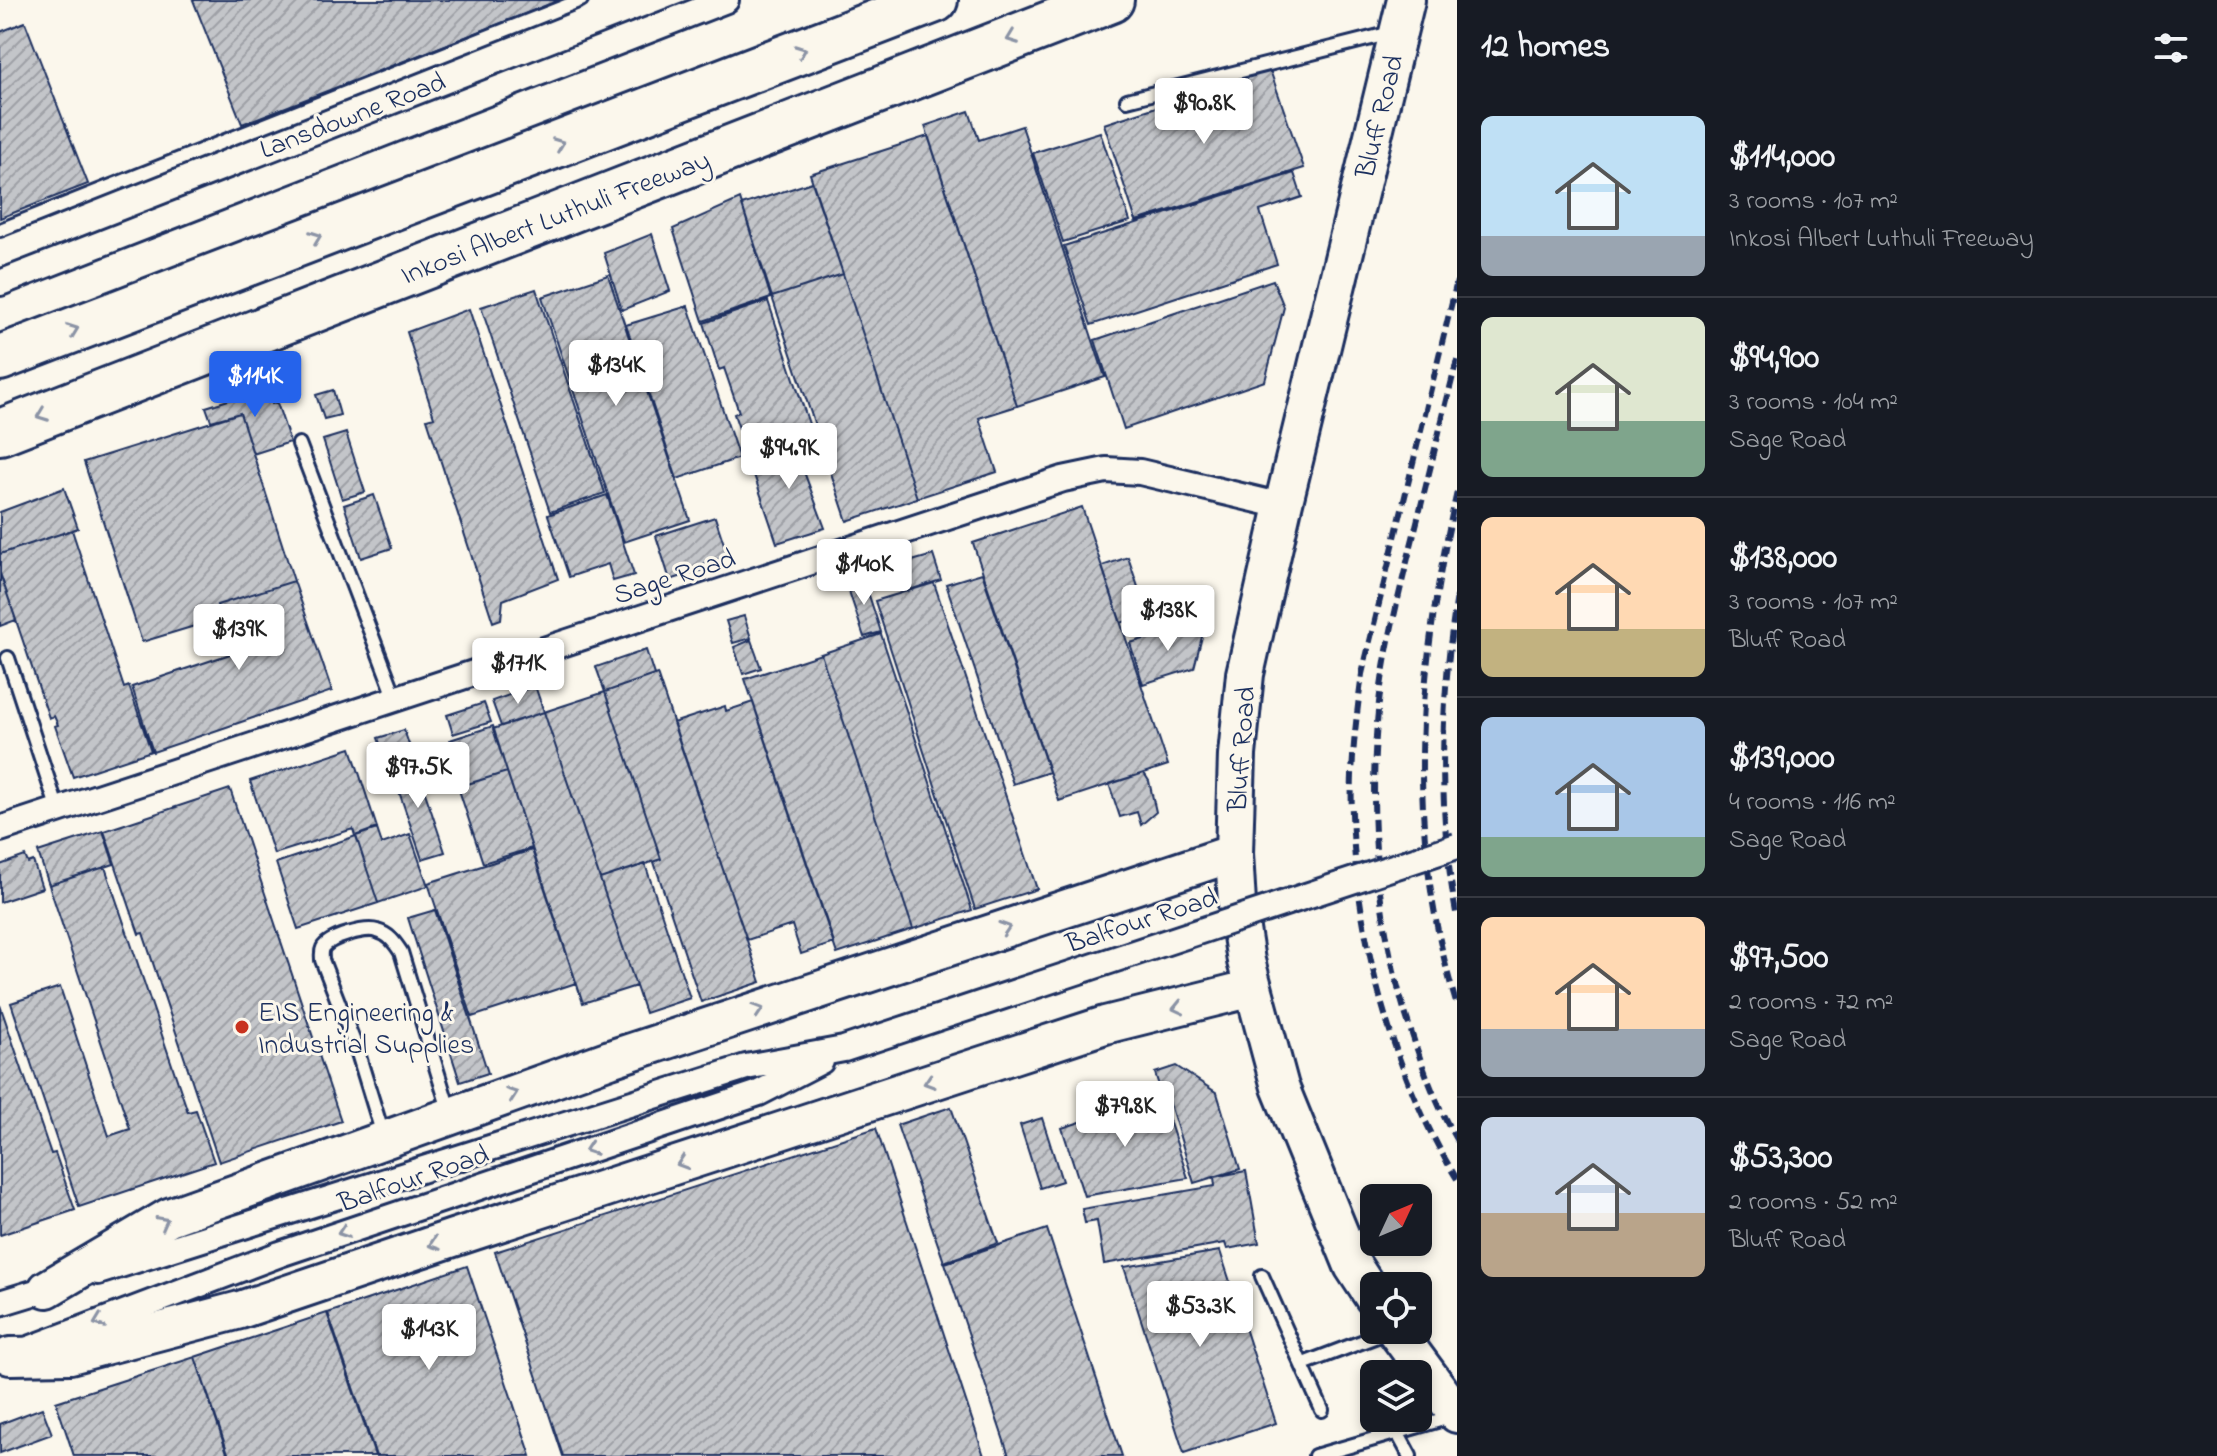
<!DOCTYPE html>
<meta charset="utf-8">
<style>
body{margin:0;font-family:"Indie Flower",sans-serif;background:#20242c;color:#f1f3f6;height:100vh;display:flex;flex-direction:column;font-size:30px;white-space:nowrap}
*{box-sizing:border-box;margin:0}
p{font-size:26px;color:#9ea1a6}
.icon{flex:none;width:44px;height:44px;fill:none;stroke:currentColor;stroke-width:2;stroke-linecap:round;stroke-linejoin:round}
.map{position:relative;flex:1;overflow:hidden}
.panel{display:flex;flex-direction:column;background:#171b24;width:760px}
.panel>*{flex:none}
.needle{width:52px;rotate:46deg}
.fabs{position:absolute;left:1360px;top:1184px;display:grid;gap:16px}
.fabs a{display:grid;place-items:center;width:72px;height:72px;border-radius:12px;background:#171b24;box-shadow:0 4px 12px #0003;font-size:40px}
.price{position:absolute;translate:-50% -68px;padding:0 18px;border-radius:8px;background:#fff;color:#222;font-size:26px;line-height:52px;filter:drop-shadow(0 2px 4px #0008)}
.price::after{content:'';position:absolute;left:50%;top:48px;width:24px;height:18px;margin-left:-12px;background:inherit;clip-path:polygon(0 0,100% 0,50% 100%)}
.price.current{background:#2563eb;color:#fff}
ul{padding:0;list-style:none}
li{display:flex;align-items:center;gap:24px;height:200px;padding:0 24px}
li+li{border-top:2px solid #363941}
li span{display:grid;place-items:center;flex:none;width:224px;height:160px;border-radius:12px;color:#555}
li>.icon{margin-inline-start:auto}
span .icon{width:96px;height:96px;fill:#fffc;stroke-width:1}
li b{font-size:34px}
h2{display:flex;justify-content:space-between;align-items:center;height:96px;padding:0 24px;font-size:34px}
main{display:flex;flex:1;min-height:0}
.map>svg:first-child{display:block}
</style>
<main>
<div class="map">
<svg width="1457" height="1456" viewBox="0 0 1457 1456">
<defs>
<pattern id="building-hatch" width="6" height="6" patternUnits="userSpaceOnUse" patternTransform="scale(2)"><rect width="6" height="6" fill="#c3c5c9"/><path d="M-1 1l2-2M0 6l6-6M5 7l2-2" fill="none" stroke="#9ea0a6"/></pattern>
</defs>
<rect width="100%" height="100%" fill="#fbf7ec"/>
<filter id="ink" filterUnits="userSpaceOnUse"><feTurbulence type="fractalNoise" baseFrequency=".0125" numOctaves="2"/><feDisplacementMap in="SourceGraphic" scale="16" xChannelSelector="R" yChannelSelector="G"/><feConvolveMatrix kernelMatrix="1 2 1 2 8 2 1 2 1" color-interpolation-filters="sRGB"/></filter>
<g filter="url(#ink)">
<path fill="url(#building-hatch)" stroke="#1b2f5e" stroke-width="2" d="M193 0H561L242 124Z
M25 22 88 184 0 218V32Z
M1270 70 1304 168 1136 221 1104 124Z
M969 111 979 140 1022 126 1105 377 1017 406 925 126Z
M1100 132 1130 221 1063 242 1033 153Z
M928 136 1017 406 979 418 997 472 917 498 810 174Z
M1294 173 1302 197 1260 211 1277 264 1091 325 1064 246Z
M812 182 843 274 772 297 742 205Z
M740 199 771 298 703 321 673 229Z
M652 234 670 291 622 310 604 253Z
M843 274 917 498 847 521 772 297Z
M608 275 690 520 624 542 542 297Z
M1273 280 1284 307 1265 381 1124 429 1095 340Z
M536 289 605 493 550 512 481 307Z
M768 301 814 439 750 460 734 414 739 412 724 368 719 370 704 323Z
M688 306 739 458 677 479 626 325Z
M469 309 558 579 503 600 501 619 493 622 427 419 434 417 407 332Z
M267 388 272 404 277 403 290 442 253 454 240 413 211 421 206 407Z
M333 390 340 415 324 419 316 395Z
M240 413 294 581 217 605 221 618 142 642 84 462Z
M346 433 365 492 342 499 323 440Z
M817 441 824 462 803 469 825 528 777 543 750 463Z
M64 488 78 528 0 554V512Z
M374 495 392 548 361 558 344 505Z
M607 495 634 575 613 581 608 564 569 577 548 515Z
M1082 507 1168 765 1059 801 973 543Z
M715 517 728 556 700 565 702 570 670 580 656 536Z
M72 530 124 688 129 686 151 751 73 777 55 726 58 725 54 716 49 718 0 573V554Z
M933 555 941 580 906 591 898 565Z
M1128 557 1147 614 1121 623 1102 566Z
M0 573 16 620 0 626Z
M982 573 1049 772 1013 784 946 584Z
M863 577 881 632 864 637 846 582Z
M294 581 332 691 153 752 132 687 233 653 217 605Z
M934 583 1037 889 975 909 875 601Z
M744 616 751 638 733 643 726 621Z
M1206 621 1194 668 1143 684 1130 643Z
M881 634 972 910 913 929 821 654Z
M751 640 761 668 743 674 734 647Z
M646 650 654 675 605 692 596 667Z
M821 654 913 929 837 954 745 679Z
M657 674 761 982 701 1002 654 862 661 859 605 692Z
M535 686 544 712 501 726 492 701Z
M605 692 661 859 600 879 544 712Z
M753 702 834 943 801 954 792 925 747 940 673 723 725 706 726 711Z
M484 703 491 722 453 734 447 715Z
M544 712 636 986 583 1003 493 729Z
M493 726 507 772 464 785 450 740Z
M404 730 413 756 394 762 391 753 384 755 378 738Z
M351 748 377 828 355 836 353 829 274 854 250 781Z
M414 760 445 852 422 859 391 768Z
M507 772 532 848 483 863 458 787Z
M1144 773 1149 781 1156 812 1141 825 1137 812 1120 817 1109 784Z
M230 789 341 1121 219 1162 143 933 139 934 104 831Z
M377 829 382 844 410 834 428 886 378 903 356 836Z
M103 831 114 864 49 885 38 852Z
M356 836 378 903 298 929 276 863Z
M532 850 576 983 472 1017 428 883Z
M25 856 28 863 33 861 42 888 0 902V865Z
M645 864 690 998 645 1013 600 879Z
M105 867 188 1112 196 1110 214 1162 79 1207 11 1003 60 987 109 1136 130 1129 49 885Z
M435 910 488 1073 460 1082 408 918Z
M0 1005 51 1154 55 1153 75 1210 0 1235Z
M1176 1066 1217 1093 1240 1169 1194 1183 1169 1101 1164 1102 1155 1073Z
M1161 1096 1188 1178 1084 1196 1062 1128Z
M951 1107 998 1243 944 1262 897 1125Z
M1042 1118 1062 1181 1040 1188 1020 1125Z
M876 1128 984 1456H563L495 1252Z
M1246 1171 1259 1243 1227 1249 1225 1243 1104 1264 1097 1221 1085 1223 1082 1209 1215 1186 1214 1177Z
M1047 1229 1122 1456H1009L945 1263Z
M1220 1251 1276 1423 1184 1453 1124 1267Z
M467 1266 531 1456H376L328 1313Z
M327 1313 375 1456H229L195 1357Z
M195 1357 228 1456H74L56 1402Z
M42 1408 52 1434 0 1453V1424Z"/>
<g fill="none" stroke-linecap="round" stroke-linejoin="round">
<g stroke="#1b2f5e" stroke-width="18">
<path id="service" d="M1127 100 1395 32
M0 230 581 0
M299 444 396 699
M8 658 58 810
M383 1135 357 1050 322 960C322 956 321 952 323 948 329 937 366 927 377 931 389 934 395 943 401 952L450 1113
M1262 1276 1322 1410
M1303 1364 1393 1330
M1397 1432 1410 1456
M1315 1456 1454 1416"/>
</g>
<g stroke="#1b2f5e" stroke-width="30">
<path id="minor" d="M0 283 726 0
M0 829 1063 479 1106 470 1140 472 1283 506
M98 1272 746 1067 844 1049 865 1042
M0 1303 59 1285
M29 1349 280 1254 759 1093 821 1061"/>
</g>
<g stroke="#1b2f5e" stroke-width="42">
<path id="secondary" d="M47 1289 169 1217 610 1059 1234 853
M1374 1298 1353 1266 1280 1087 1246 961 1237 904 1234 853 1237 755 1245 674 1283 506 1406 0
M1395 1330 1457 1414
M10 1356 70 1355 240 1310 453 1238 1105 1025 1253 988"/>
</g>
<g stroke="#1b2f5e" stroke-width="50">
<path id="motorway" d="M0 358 935 0
M0 432 1111 0"/>
</g>
<use href="#service" stroke="#fbf7ec" stroke-width="12"/>
<use href="#minor" stroke="#fbf7ec" stroke-width="24"/>
<use href="#secondary" stroke="#fbf7ec" stroke-width="36"/>
<use href="#motorway" stroke="#fbf7ec" stroke-width="44"/>
<path stroke="#1b2f5e" stroke-width="6" stroke-dasharray="12 6" stroke-linecap="butt" d="M1457 281 1362 674C1356 720 1350 767 1352 814 1357 939 1391 1072 1457 1179
M1457 360C1442 419 1428 478 1413 538 1398 598 1382 660 1377 723 1369 817 1377 914 1403 1006 1417 1051 1433 1100 1457 1141
M1457 492C1417 666 1404 832 1457 1006
M1457 596C1440 699 1437 815 1457 918"/>
<g stroke="#1b2f5e" stroke-width="30" stroke-linecap="butt">
<path id="minor-bridge" d="M865 1042 1457 846"/>
</g>
<use href="#minor-bridge" stroke="#fbf7ec" stroke-width="24"/>
</g>
<defs><path id="oneway-chevron" d="M-2-3.5L2.5 0L-2 3.5" fill="none" stroke-width="1.6" stroke-linecap="round" stroke-linejoin="round" transform="scale(2)"/></defs>
<g stroke="#8b93a5">
<use href="#oneway-chevron" transform="translate(1012 38) rotate(159)"/>
<use href="#oneway-chevron" transform="translate(801 51) rotate(-21)"/>
<use href="#oneway-chevron" transform="translate(559 144) rotate(-21)"/>
<use href="#oneway-chevron" transform="translate(316 237) rotate(-21)"/>
<use href="#oneway-chevron" transform="translate(73 330) rotate(-21)"/>
<use href="#oneway-chevron" transform="translate(42 415) rotate(159)"/>
<use href="#oneway-chevron" transform="translate(1005 928) rotate(-18)"/>
<use href="#oneway-chevron" transform="translate(1178 1008) rotate(167)"/>
<use href="#oneway-chevron" transform="translate(758 1010) rotate(-18)"/>
<use href="#oneway-chevron" transform="translate(929 1082) rotate(162)"/>
<use href="#oneway-chevron" transform="translate(512 1094) rotate(-20)"/>
<use href="#oneway-chevron" transform="translate(590 1149) rotate(161)"/>
<use href="#oneway-chevron" transform="translate(682 1163) rotate(162)"/>
<use href="#oneway-chevron" transform="translate(163 1222) rotate(-28)"/>
<use href="#oneway-chevron" transform="translate(343 1232) rotate(161)"/>
<use href="#oneway-chevron" transform="translate(434 1244) rotate(161)"/>
<use href="#oneway-chevron" transform="translate(99 1322) rotate(159)"/>
</g>
</g>
<circle fill="#c8321e" stroke="#fbf7ec" stroke-width="3" cx="242" cy="1027" r="8"/>
<g text-anchor="middle" stroke-width="6" stroke-linejoin="round" paint-order="stroke">
<g font-size="28" fill="#1b2f5e" stroke="#fbf7ec">
<text transform="translate(352 114) rotate(-21)" y="10">Lansdowne Road</text>
<text transform="translate(1378 116) rotate(-76)" y="10">Bluff Road</text>
<text transform="translate(555 216) rotate(-21)" y="10">Inkosi Albert Luthuli Freeway</text>
<text transform="translate(674 575) rotate(-18)" y="10">Sage Road</text>
<text transform="translate(1240 749) rotate(-86)" y="10">Bluff Road</text>
<text transform="translate(1141 919) rotate(-18)" y="10">Balfour Road</text>
<text transform="translate(413 1177) rotate(-19)" y="10">Balfour Road</text>
</g>
<g font-size="28" fill="#1b2f5e" stroke="#fbf7ec" text-anchor="start">
<text x="258" y="1021">EIS Engineering &amp;<tspan x="258" dy="32">Industrial Supplies</tspan></text>
</g>
</g>
</svg>
<div class="fabs">
<a><svg class="needle" viewBox="-14 -14 28 28"><path d="M0-13l5 13h-10z" fill="#e53935"/><path d="M0 13l5-13h-10z" fill="#9ea1a6"/></svg></a>
<a><svg class="icon" aria-label="locate" viewBox="0 0 24 24"><circle cx="12" cy="12" r="6"/><path d="M12 2v4M12 18v4M2 12h4M18 12h4"/></svg></a>
<a><svg class="icon" aria-label="layers" viewBox="0 0 24 24"><path d="M12 4l9 5-9 5-9-5zM3 14l9 5 9-5"/></svg></a>
</div>
<b class="price" style="left:1204px;top:146px">$90.8K</b>
<b class="price" style="left:616px;top:408px">$134K</b>
<b class="price current" style="left:255px;top:419px">$114K</b>
<b class="price" style="left:789px;top:491px">$94.9K</b>
<b class="price" style="left:864px;top:607px">$140K</b>
<b class="price" style="left:1168px;top:653px">$138K</b>
<b class="price" style="left:239px;top:672px">$139K</b>
<b class="price" style="left:518px;top:706px">$171K</b>
<b class="price" style="left:418px;top:810px">$97.5K</b>
<b class="price" style="left:1125px;top:1149px">$79.8K</b>
<b class="price" style="left:1200px;top:1349px">$53.3K</b>
<b class="price" style="left:429px;top:1372px">$143K</b>
</div>
<section class="panel">
<h2>12 homes<svg class="icon" aria-label="filters" viewBox="0 0 24 24"><path d="M4 7h16M4 17h16"/><circle cx="9" cy="7" r="2"/><circle cx="15" cy="17" r="2"/></svg></h2>
<ul>
<li><span style="background:linear-gradient(#bfe0f5 75%,#9aa5b1 0)"><svg class="icon" aria-label="home" viewBox="0 0 24 24"><path d="M3 11l9-7 9 7M6 9v11h12V9"/></svg></span><div><b>$114,000</b><p>3 rooms · 107 m²</p><p>Inkosi Albert Luthuli Freeway</p></div></li>
<li><span style="background:linear-gradient(#dfe7d0 65%,#7fa58c 0)"><svg class="icon" aria-label="home" viewBox="0 0 24 24"><path d="M3 11l9-7 9 7M6 9v11h12V9"/></svg></span><div><b>$94,900</b><p>3 rooms · 104 m²</p><p>Sage Road</p></div></li>
<li><span style="background:linear-gradient(#ffd9b3 70%,#c2b280 0)"><svg class="icon" aria-label="home" viewBox="0 0 24 24"><path d="M3 11l9-7 9 7M6 9v11h12V9"/></svg></span><div><b>$138,000</b><p>3 rooms · 107 m²</p><p>Bluff Road</p></div></li>
<li><span style="background:linear-gradient(#a9c7e8 75%,#7fa58c 0)"><svg class="icon" aria-label="home" viewBox="0 0 24 24"><path d="M3 11l9-7 9 7M6 9v11h12V9"/></svg></span><div><b>$139,000</b><p>4 rooms · 116 m²</p><p>Sage Road</p></div></li>
<li><span style="background:linear-gradient(#ffd9b3 70%,#9aa5b1 0)"><svg class="icon" aria-label="home" viewBox="0 0 24 24"><path d="M3 11l9-7 9 7M6 9v11h12V9"/></svg></span><div><b>$97,500</b><p>2 rooms · 72 m²</p><p>Sage Road</p></div></li>
<li><span style="background:linear-gradient(#c9d6e8 60%,#b9a48a 0)"><svg class="icon" aria-label="home" viewBox="0 0 24 24"><path d="M3 11l9-7 9 7M6 9v11h12V9"/></svg></span><div><b>$53,300</b><p>2 rooms · 52 m²</p><p>Bluff Road</p></div></li>
</ul>
</section>
</main>
